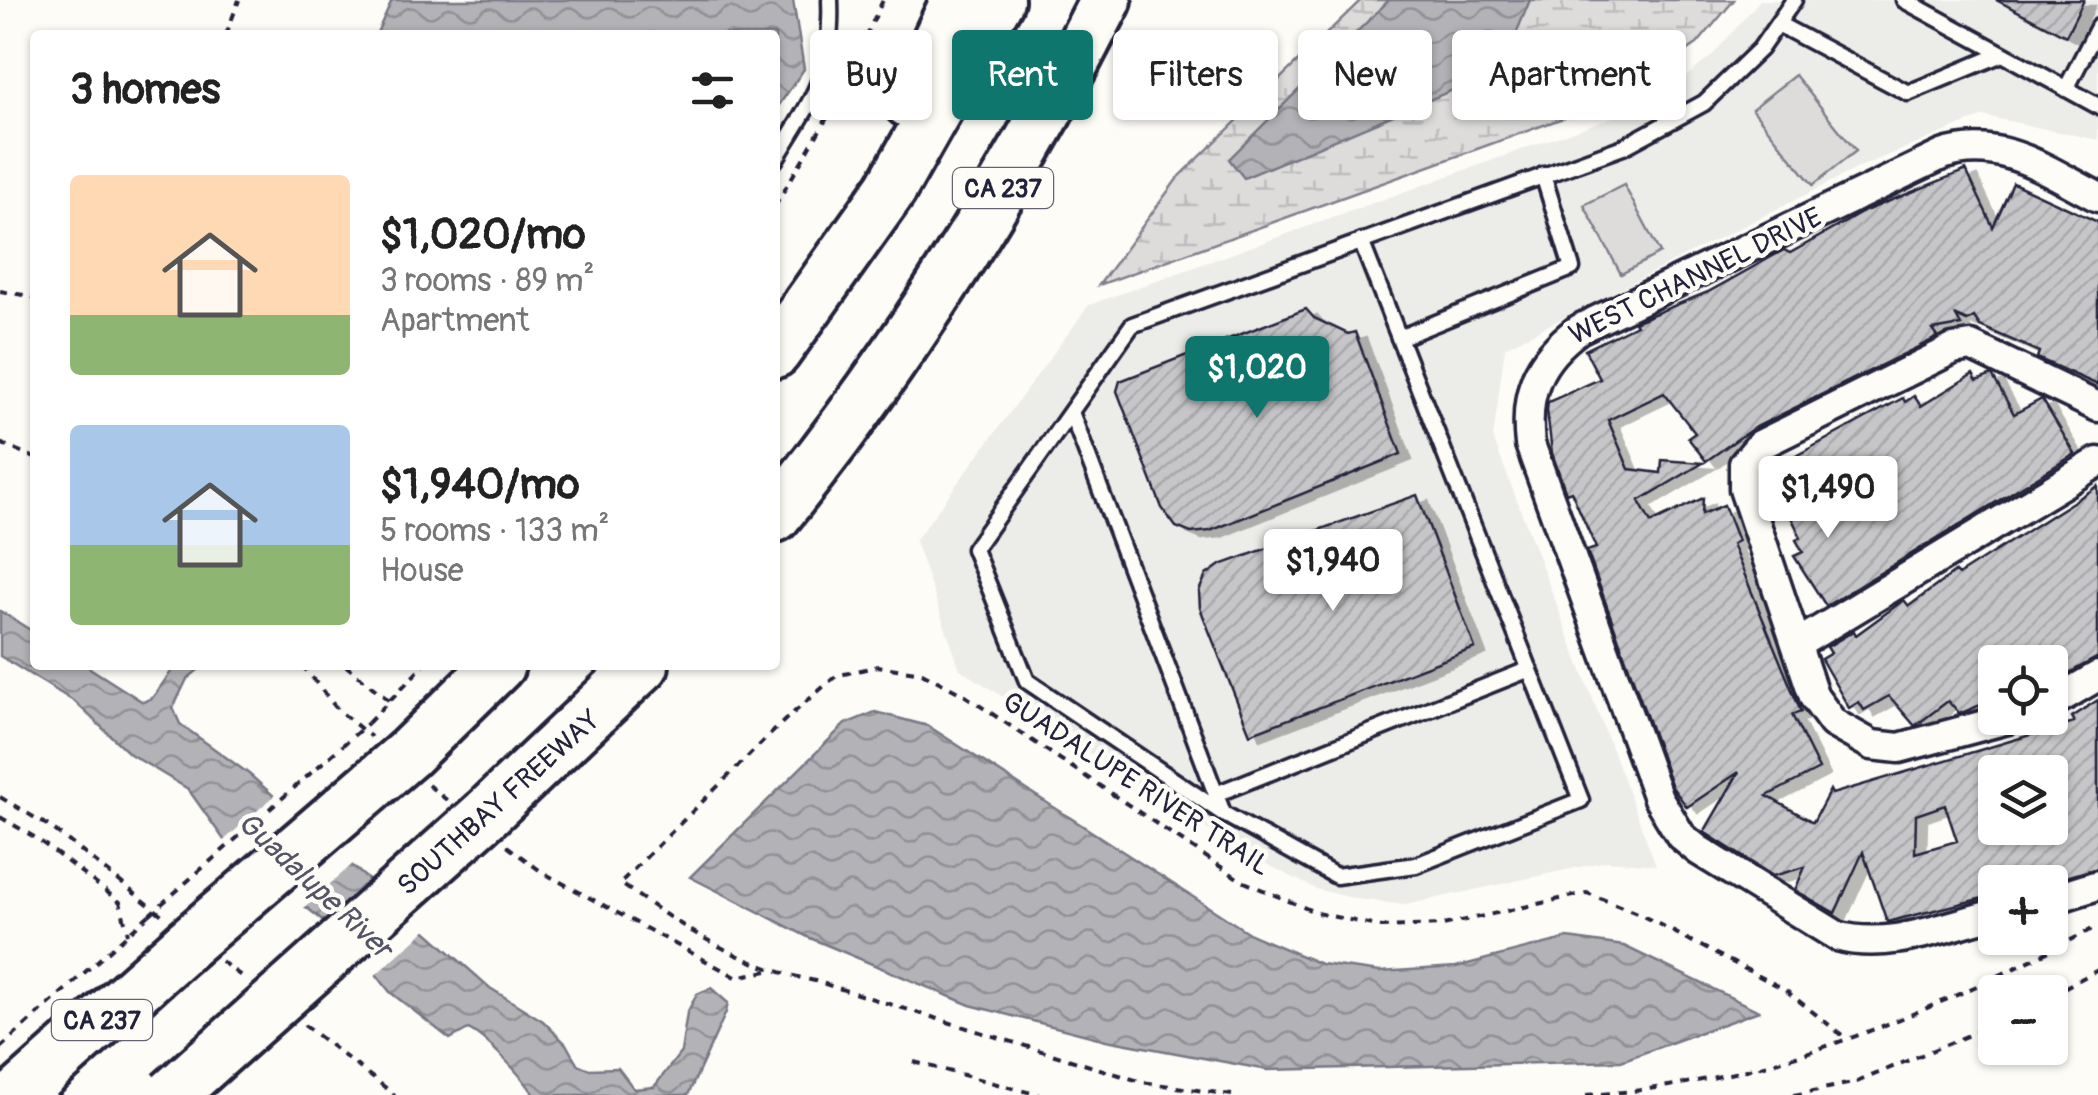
<!DOCTYPE html>
<meta charset="utf-8">
<style>
body{margin:0;font-family:Pangolin,sans-serif;background:#f6f6f6;color:#222;height:100vh;display:flex;flex-direction:column;font-size:38px;white-space:nowrap}
*{box-sizing:border-box;margin:0}
p{font-size:32px;color:#767676}
.icon{flex:none;width:55px;height:55px;fill:none;stroke:currentColor;stroke-width:2;stroke-linecap:round;stroke-linejoin:round}
.map{position:relative;flex:1;overflow:hidden}
.details{position:absolute;left:30px;top:30px;width:750px;height:640px;display:flex;flex-direction:column;background:#fff;border-radius:10px;box-shadow:0 2px 8px #0004}
.details>*{flex:none}
.top-card{position:absolute;left:810px;top:30px;width:950px;height:90px;display:flex;gap:20px}
.fabs{position:absolute;left:1978px;top:645px;display:grid;gap:20px}
.fabs a{display:grid;place-items:center;width:90px;height:90px;border-radius:10px;background:#fff;box-shadow:0 2px 8px #0004;font-size:50px}
.price{position:absolute;translate:-50% -85px;padding:0 22px;border-radius:10px;background:#fff;color:#222;font-size:32px;line-height:65px;filter:drop-shadow(0 2px 5px #0008)}
.price::after{content:'';position:absolute;left:50%;top:60px;width:30px;height:22px;margin-left:-15px;background:inherit;clip-path:polygon(0 0,100% 0,50% 100%)}
.price.current{background:#0f766e;color:#fff}
ul{padding:0;list-style:none}
li{display:flex;align-items:center;gap:30px;height:250px;padding:0 40px}
li span{display:grid;place-items:center;flex:none;width:280px;height:200px;border-radius:10px;color:#555}
li>.icon{margin-inline-start:auto}
span .icon{width:120px;height:120px;fill:#fffc;stroke-width:1}
li b{font-size:42px}
h2{display:flex;justify-content:space-between;align-items:center;height:120px;padding:0 40px;font-size:42px}
.pill{padding:0 35px;border-radius:10px;background:#fff;box-shadow:0 2px 8px #0004;font-size:35px;line-height:90px}
.pill.current{background:#0f766e;color:#fff}
.map>svg:first-child{display:block}
</style>
<div class="map">
<svg width="2098" height="1095" viewBox="0 0 2098 1095">
<defs>
<pattern id="wetland-marsh" width="20" height="14" patternUnits="userSpaceOnUse" patternTransform="scale(2.5)"><rect width="20" height="14" fill="#dddcdb"/><path d="M1 5h8M5 5V1M11 12h8M15 12V8" fill="none" stroke="#bdbcbd"/></pattern>
<pattern id="water-waves" width="16" height="10" patternUnits="userSpaceOnUse" patternTransform="scale(2.5)"><rect width="16" height="10" fill="#b2b2b7"/><path d="M0 5q4-4 8 0t8 0" fill="none" stroke="#909096"/></pattern>
<pattern id="building-hatch" width="6" height="6" patternUnits="userSpaceOnUse" patternTransform="scale(2.5)"><rect width="6" height="6" fill="#c6c6c8"/><path d="M-1 1l2-2M0 6l6-6M5 7l2-2" fill="none" stroke="#aaaaad"/></pattern>
<filter id="shadow"><feDropShadow dx="11" dy="6" stdDeviation="0" flood-color="#0004"/></filter>
</defs>
<rect width="100%" height="100%" fill="#fdfcf7"/>
<filter id="ink" filterUnits="userSpaceOnUse"><feTurbulence type="fractalNoise" baseFrequency=".01" numOctaves="2"/><feDisplacementMap in="SourceGraphic" scale="20" xChannelSelector="R" yChannelSelector="G"/><feConvolveMatrix kernelMatrix="1 2 1 2 8 2 1 2 1" color-interpolation-filters="sRGB"/></filter>
<g filter="url(#ink)">
<path fill="#ecece9" d="M1760 0H2098V140L1984 116 1862 166 1505 347 1493 438 1656 865 1607 861 1405 905 1356 899 1316 889 1239 850 960 669 915 541 1089 305 1624 113 1672 88 1712 56Z"/>
<path fill="#dddcdb" stroke="#807f8b" stroke-width="2.5" d="M1795 75 1856 151 1813 185 1752 109Z
M1624 185 1660 253 1621 274 1584 205Z"/>
<path fill="url(#wetland-marsh)" stroke="#807f8b" stroke-width="2.5" d="M1361 0H1734L1697 44 1616 99 1099 285 1177 179Z"/>
<path fill="url(#water-waves)" stroke="#787885" stroke-width="2.5" d="M392 0H793L804 69 775 111V35H376Z
M1389 0H1530L1508 53 1479 79 1244 178 1229 159Z
M0 611 35 633V665H85L143 702 153 697 176 665H204L187 679 173 708 180 724 249 774 490 988 543 1021 566 1044 577 1064 589 1069 618 1068 634 1089 654 1087 681 1052 687 1013 697 994 711 988 728 1003 726 1012 688 1095H534C525 1079 484 1035 468 1029L450 1039 390 992 353 944 229 847 188 789 130 754 75 702 0 656Z
M875 712 928 726 1252 935 1321 964 1380 972 1456 967 1568 938 1624 946 1759 1011 1621 1061 1268 1070 1106 1040 970 1005 810 938 690 877 845 724Z"/>
<path fill="#fdfcf7" d="M277 793 355 862 301 910 220 844Z
M373 877 429 927 372 978 349 947 319 924Z"/>
<path fill="url(#building-hatch)" stroke="#22223b" stroke-width="2.5" fill-rule="evenodd" filter="url(#shadow)" d="M1996 0H2084L2066 36Z
M1966 170 1993 227 2013 183 2098 222V385L2037 358 2039 352 1980 326 1974 317 1967 321 1956 316 1961 325 1933 330 1938 337 1752 429 1706 461 1688 438 1695 433 1664 393 1608 420 1629 469 1661 473 1662 460 1703 463 1639 501 1651 523 1703 498 1702 514 1724 505 1738 541 1732 544 1801 712 1792 715 1819 769 1767 796 1813 822 1830 790 1832 794 2074 722 2071 717 2098 700V868L2047 882H1995V895L1887 922 1863 852 1835 913 1795 890 1805 867 1773 876 1704 832 1739 772 1687 807 1672 787 1587 551 1596 548 1571 491 1566 493 1552 453 1547 410 1548 402 1600 379 1585 350 1636 325 1634 322 1708 292 1784 250 1790 253 1865 211ZM1995 772H2050V828H1995ZM1945 805 1957 841 1915 853 1916 815Z
M1306 309 1314 318 1348 334 1355 332 1401 454 1210 531 1191 533 1176 527 1162 508 1117 391 1120 381Z
M1973 374 1977 381 1992 375 2014 414 2042 399 2075 454 1826 606 1794 556 1803 552 1796 540 1801 537 1768 471 1903 398 1905 402 1914 396 1921 406Z
M2098 486V657L2058 679 2050 662H1995V699L1959 714 1948 701 1915 726 1889 696 1864 710 1859 702 1849 708 1821 659 1831 653 1827 647 1854 631 1856 635 1904 600 1909 606 1955 572 1958 575Z
M1417 495 1475 648 1250 734 1200 608 1199 591 1206 575 1220 565Z"/>
<g fill="none" stroke-linecap="round" stroke-linejoin="round">
<g stroke="#22223b" stroke-width="21">
<path id="lane" d="M1904 0 2098 106
M1778 24 1908 93 2002 54
M2066 89 2098 27
M775 160C813 97 833 76 830 0
M1361 241 1581 800 1416 865 1336 876 1224 814 1027 681 974 549 1132 325 1623 147 1704 103 1760 49 1794 0
M1399 338 1572 268 1543 175
M1071 412 1223 813
M1216 794 1530 669"/>
</g>
<g stroke="#22223b" stroke-width="35">
<path id="street" d="M1799 643 2098 462
M2050 704 2098 676
M2011 718 1899 748 1872 745 1833 723 1814 697 1744 489V464L1760 445 1953 349 1971 346 2098 407
M2050 900 2098 885
M1995 914C1945 926 1888 951 1837 936L1698 850 1681 836 1658 798 1530 444C1524 392 1537 360 1579 329L1942 155C2000 135 2047 171 2098 197"/>
</g>
<g stroke="#22223b" stroke-width="58">
<path id="highway" d="M909 102 957 0
M775 352 891 189 998 0
M775 516C904 357 1013 183 1106 0
M408 754 499 665
M486 814 643 665
M18 1095 187 944"/>
</g>
<path stroke="#22223b" stroke-width="4" stroke-dasharray="8 8" stroke-linecap="butt" d="M226 35 239 0
M775 206 830 113 883 0
M0 291 35 297
M0 443 35 458
M302 665 337 709 371 737
M345 665 391 702
M368 723 424 665
M428 785 448 801
M0 797 52 828 162 915
M0 817 36 838 120 902 128 934
M507 846 542 872 736 977 767 971
M221 961 245 979
M2050 995 2098 970
M304 1025 395 1095
M0 1048 149 915
M914 1062 1039 1095
M1232 1095 1142 1082 815 981C741 966 681 927 620 883L785 720 836 676 878 666 922 673 964 695 1242 881 1317 913 1382 927 1443 925 1587 893 1637 913 1784 989 1848 1040
M1586 1095C1768 1085 1939 1009 2098 926
M1794 1095 1857 1082 1995 1024"/>
<use href="#lane" stroke="#fdfcf7" stroke-width="14"/>
<use href="#street" stroke="#fdfcf7" stroke-width="28"/>
<use href="#highway" stroke="#fdfcf7" stroke-width="50"/>
<g stroke="#22223b" stroke-width="58" stroke-linecap="butt">
<path id="highway-bridge" d="M187 944 408 754
M171 1095 486 814"/>
</g>
<path stroke="#22223b" stroke-width="4" stroke-dasharray="8 8" stroke-linecap="butt" d="M149 915 368 723"/>
<use href="#highway-bridge" stroke="#fdfcf7" stroke-width="50"/>
</g>
</g>
<g text-anchor="middle" stroke-width="9" stroke-linejoin="round" paint-order="stroke">
<g fill="#fdfcf7" stroke="#646373" stroke-width="2.5">
<rect x="953" y="168" width="100" height="40" rx="8"/>
<rect x="52" y="1000" width="100" height="40" rx="8"/>
</g>
<g font-size="25" font-weight="bold" fill="#22223b">
<text x="1003" y="197">CA 237</text>
<text x="102" y="1029">CA 237</text>
</g>
<g font-size="28" fill="#22223b" stroke="#fdfcf7">
<text transform="translate(1695 275) rotate(-26)" y="10">WEST CHANNEL DRIVE</text>
<text transform="translate(1137 783) rotate(33)" y="10">GUADALUPE RIVER TRAIL</text>
<text transform="translate(498 802) rotate(-42)" y="10">SOUTHBAY FREEWAY</text>
</g>
<g font-size="30" font-style="italic" fill="#545466" stroke="#fdfcf7">
<text transform="translate(315 885) rotate(43)" y="10">Guadalupe River</text>
</g>
</g>
</svg>
<div class="fabs">
<a><svg class="icon" aria-label="locate" viewBox="0 0 24 24"><circle cx="12" cy="12" r="6"/><path d="M12 2v4M12 18v4M2 12h4M18 12h4"/></svg></a>
<a><svg class="icon" aria-label="layers" viewBox="0 0 24 24"><path d="M12 4l9 5-9 5-9-5zM3 14l9 5 9-5"/></svg></a>
<a>+</a>
<a>−</a>
</div>
<b class="price current" style="left:1257px;top:421px">$1,020</b>
<b class="price" style="left:1828px;top:541px">$1,490</b>
<b class="price" style="left:1333px;top:614px">$1,940</b>
<div class="top-card">
<a class="pill">Buy</a>
<a class="pill current">Rent</a>
<a class="pill">Filters</a>
<a class="pill">New</a>
<a class="pill">Apartment</a>
</div>
<section class="details">
<h2>3 homes<svg class="icon" aria-label="filters" viewBox="0 0 24 24"><path d="M4 7h16M4 17h16"/><circle cx="9" cy="7" r="2"/><circle cx="15" cy="17" r="2"/></svg></h2>
<ul>
<li><span style="background:linear-gradient(#ffd9b3 70%,#8fb573 0)"><svg class="icon" aria-label="home" viewBox="0 0 24 24"><path d="M3 11l9-7 9 7M6 9v11h12V9"/></svg></span><div><b>$1,020/mo</b><p>3 rooms · 89 m²</p><p>Apartment</p></div></li>
<li><span style="background:linear-gradient(#a9c7e8 60%,#8fb573 0)"><svg class="icon" aria-label="home" viewBox="0 0 24 24"><path d="M3 11l9-7 9 7M6 9v11h12V9"/></svg></span><div><b>$1,940/mo</b><p>5 rooms · 133 m²</p><p>House</p></div></li>
</ul>
</section>
</div>
